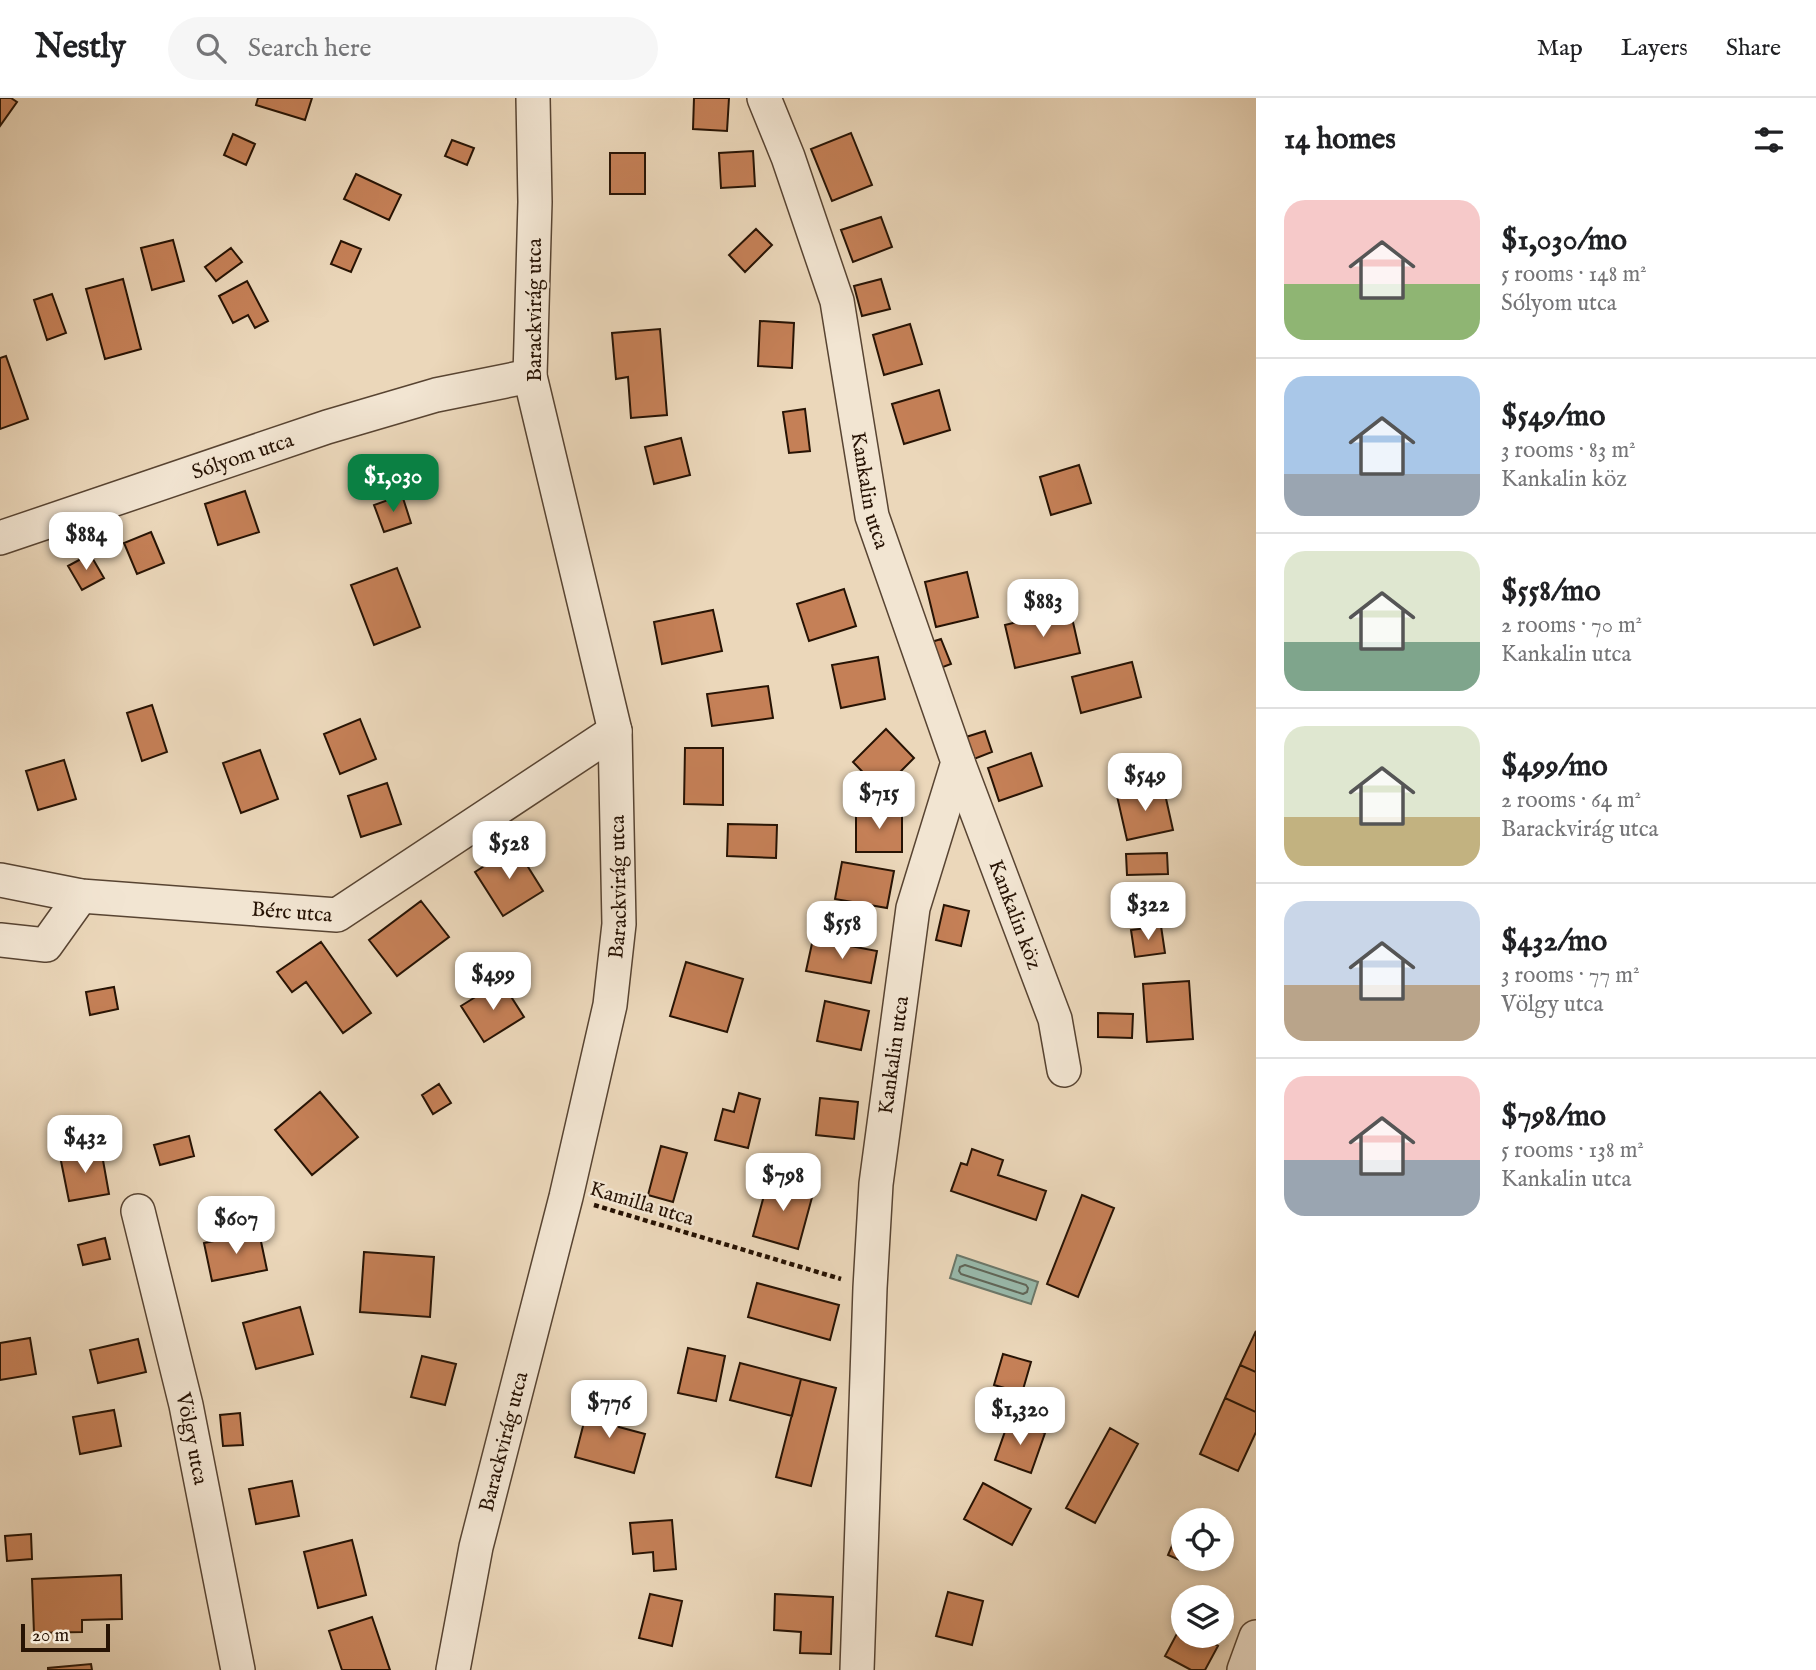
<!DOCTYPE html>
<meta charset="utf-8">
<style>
body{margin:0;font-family:"IM FELL English",serif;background:#f6f6f6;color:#202124;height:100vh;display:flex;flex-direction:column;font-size:26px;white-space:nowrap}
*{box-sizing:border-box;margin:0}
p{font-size:23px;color:#757577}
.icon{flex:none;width:38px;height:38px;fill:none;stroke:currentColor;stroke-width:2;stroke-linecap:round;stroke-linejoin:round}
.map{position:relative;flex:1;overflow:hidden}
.panel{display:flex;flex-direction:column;background:#fff;width:560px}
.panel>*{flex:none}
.tools{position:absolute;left:1171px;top:1410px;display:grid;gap:14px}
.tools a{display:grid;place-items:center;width:63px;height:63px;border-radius:50%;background:#fff;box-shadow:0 4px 10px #0003;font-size:35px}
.scale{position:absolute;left:21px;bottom:18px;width:89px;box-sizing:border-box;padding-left:7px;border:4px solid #271304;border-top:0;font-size:19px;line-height:24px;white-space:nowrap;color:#271304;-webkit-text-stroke:5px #f2e5d2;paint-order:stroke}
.price{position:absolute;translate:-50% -60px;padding:0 16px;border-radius:14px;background:#fff;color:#222;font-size:23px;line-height:46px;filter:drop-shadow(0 2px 4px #0008)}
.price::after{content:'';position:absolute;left:50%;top:42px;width:21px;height:16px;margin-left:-10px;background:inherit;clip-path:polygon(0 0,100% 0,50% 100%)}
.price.selected{background:#0b8043;color:#fff}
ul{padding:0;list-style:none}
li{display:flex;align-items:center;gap:21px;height:175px;padding:0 28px}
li+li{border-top:2px solid #e0e0e0}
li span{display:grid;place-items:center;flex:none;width:196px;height:140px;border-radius:21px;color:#555}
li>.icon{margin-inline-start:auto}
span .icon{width:84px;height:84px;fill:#fffc;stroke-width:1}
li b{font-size:30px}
h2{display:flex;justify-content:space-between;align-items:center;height:84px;padding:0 28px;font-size:30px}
header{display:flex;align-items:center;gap:42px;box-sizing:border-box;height:98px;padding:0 35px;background:#fff;border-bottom:2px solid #e0e0e0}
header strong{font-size:33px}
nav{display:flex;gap:38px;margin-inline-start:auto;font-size:24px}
.search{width:490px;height:63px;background:#f6f6f6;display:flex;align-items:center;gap:18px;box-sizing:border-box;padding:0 24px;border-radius:38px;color:#757577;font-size:26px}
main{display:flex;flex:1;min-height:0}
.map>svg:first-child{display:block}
</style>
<header>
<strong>Nestly</strong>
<div class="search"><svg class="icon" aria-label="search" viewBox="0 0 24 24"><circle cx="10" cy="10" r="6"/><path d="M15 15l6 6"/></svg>Search here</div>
<nav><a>Map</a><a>Layers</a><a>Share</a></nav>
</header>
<main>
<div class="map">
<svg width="1256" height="1572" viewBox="0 0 1256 1572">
<rect width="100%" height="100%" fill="#ebd7ba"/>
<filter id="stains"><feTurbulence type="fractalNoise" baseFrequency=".00286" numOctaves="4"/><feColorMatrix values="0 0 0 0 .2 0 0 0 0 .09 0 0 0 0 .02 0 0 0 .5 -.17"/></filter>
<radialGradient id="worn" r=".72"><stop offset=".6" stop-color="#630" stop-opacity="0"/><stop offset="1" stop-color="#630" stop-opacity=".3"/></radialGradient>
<path fill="#99baac" stroke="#6b7769" stroke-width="2" d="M957 1157 1038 1184 1031 1206 950 1180Z"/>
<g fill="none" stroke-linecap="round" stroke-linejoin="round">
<path stroke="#606658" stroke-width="2" d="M965 1167 1026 1187 1028 1190 1027 1194 1023 1196 961 1176 959 1173 960 1169Z"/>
</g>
<path fill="#c58057" stroke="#271304" stroke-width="2" d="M0 0H11L17 4 0 28Z
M258 0H312L305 22 256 7Z
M694 0H729L727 33 693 31Z
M851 35 872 87 832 103 811 51Z
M233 36 255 46 246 67 224 57Z
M452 42 474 50 467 67 445 58Z
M753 53 755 88 721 90 719 55Z
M610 55H645V96H610Z
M356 76 401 97 389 122 344 101Z
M881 119 892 149 853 164 841 132Z
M756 131 772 147 745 174 729 157Z
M173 142 184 183 152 192 141 150Z
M341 143 361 151 351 174 331 166Z
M231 150 242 164 216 183 205 169Z
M123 181 141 251 105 261 86 191Z
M881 181 890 211 862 218 854 188Z
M247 183 268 223 255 230 248 217 233 225 219 198Z
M52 196 66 235 47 242 34 202Z
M760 223 794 225 792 270 758 268Z
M910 226 922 266 884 277 873 237Z
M660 231 667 317 631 320 628 279 616 281 612 235Z
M6 258 28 321 0 331V260Z
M939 292 950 332 904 346 892 306Z
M805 311 810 353 789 355 783 314Z
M681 340 690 377 654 386 645 349Z
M1079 367 1091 405 1051 417 1040 379Z
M245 393 259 434 218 447 205 406Z
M402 397 411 425 384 434 374 407Z
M151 434 164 465 137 476 124 445Z
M90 456 104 480 82 492 68 468Z
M397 470 420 529 374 547 351 487Z
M967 474 978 519 936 529 925 484Z
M844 491 856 528 809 543 797 506Z
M1070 511 1080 555 1015 570 1005 527Z
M713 512 722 553 662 566 654 524Z
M941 541 951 566 935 572 925 546Z
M878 559 885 601 841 610 832 567Z
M1132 564 1141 599 1081 615 1072 579Z
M768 588 773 620 712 628 707 596Z
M152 607 167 654 142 663 127 615Z
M360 621 376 661 340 676 324 636Z
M886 631 914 660 881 693 853 664Z
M985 633 992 654 974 661 966 639Z
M685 650H723V707L684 706Z
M260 652 278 701 241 715 223 665Z
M1031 655 1042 688 999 703 988 670Z
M64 662 76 701 38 712 26 673Z
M387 685 401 726 361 739 348 698Z
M1163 687 1173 732 1127 742 1117 698Z
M856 712H902V754H856Z
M728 726 777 727 776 760 727 758Z
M515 748 543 793 503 818 475 774Z
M1167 755 1168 776 1127 777 1126 756Z
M842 764 894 773 887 810 835 801Z
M421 803 449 839 397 878 369 842Z
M944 807 969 813 961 848 936 842Z
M1161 828 1165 855 1135 859 1131 832Z
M813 841 877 853 871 885 806 873Z
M321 844 371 915 343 935 306 884 292 894 277 874Z
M686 864 743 881 727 934 670 918Z
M501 883 524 919 484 944 461 908Z
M1189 883 1193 941 1147 944 1143 886Z
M114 889 118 911 90 917 86 894Z
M825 903 869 913 861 952 817 943Z
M1098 915 1133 916 1132 940 1098 939Z
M439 986 451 1005 433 1016 422 997Z
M320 994 358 1039 312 1077 275 1032Z
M739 995 760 1001 748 1050 715 1042 723 1011 734 1014Z
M820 1000 858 1004 854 1041 816 1037Z
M189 1038 194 1058 160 1067 154 1047Z
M661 1048 687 1055 673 1104 648 1097Z
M101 1051 109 1096 69 1103 60 1058Z
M972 1051 1003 1062 998 1077 1046 1093 1036 1122 951 1093 961 1065 967 1067Z
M769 1079 814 1092 798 1151 753 1138Z
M1082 1097 1114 1110 1078 1199 1047 1186Z
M259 1134 267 1172 212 1183 204 1145Z
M105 1140 110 1161 83 1167 78 1147Z
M364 1154 434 1159 430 1219 360 1214Z
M757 1185 839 1207 830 1242 748 1219Z
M300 1209 313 1256 256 1271 243 1225Z
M1256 1233V1274L1240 1267Z
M30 1240 36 1276 0 1282V1245Z
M138 1241 146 1274 98 1285 90 1252Z
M688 1250 725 1258 716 1303 678 1295Z
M1003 1256 1031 1264 1022 1295 994 1287Z
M422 1258 456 1266 445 1307 411 1299Z
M740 1265 801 1281 792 1318 730 1302Z
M1240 1267 1256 1274V1314L1225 1300Z
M801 1281 836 1290 811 1388 776 1379Z
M1225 1300 1256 1314V1334L1238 1373 1200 1356Z
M589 1305 624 1315 619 1329 645 1336 634 1375 575 1359Z
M114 1312 121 1348 80 1356 73 1319Z
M240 1315 243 1347 223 1348 220 1317Z
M1009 1322 1045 1335 1031 1375 995 1362Z
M1110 1330 1138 1346 1095 1425 1066 1410Z
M292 1383 299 1418 256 1426 249 1391Z
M983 1385 1031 1411 1012 1447 964 1421Z
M672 1422 676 1471 654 1473 653 1454 633 1456 630 1425Z
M1180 1429 1183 1430V1461H1201L1198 1470 1168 1457Z
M31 1436 32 1461 7 1463 5 1438Z
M352 1442 366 1497 318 1510 304 1454Z
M121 1477 122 1521 82 1522V1534L34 1535 32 1481Z
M948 1494 983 1503 972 1547 936 1538Z
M650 1496 682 1503 672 1548 639 1540Z
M775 1496 833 1499 831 1556 800 1555 801 1534 774 1532Z
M372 1519 390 1572H342L329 1533Z
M1181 1528 1183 1529V1538H1200L1218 1548 1205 1572H1191L1165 1558Z
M91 1566 92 1572H48V1570Z"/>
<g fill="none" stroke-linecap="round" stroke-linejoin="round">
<g stroke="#584432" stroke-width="36">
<g id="street">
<path id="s1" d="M764 0 788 59 837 203 872 418 958 664 913 810 876 1086 870 1190 857 1572"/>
<path id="s2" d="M0 440 327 329 436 297 530 278"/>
<path id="s3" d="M958 664 1055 921 1064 972"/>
<path id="s4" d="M0 782 81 798 337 817 615 633"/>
<path d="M0 842 46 847 81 798"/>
<path id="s5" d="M138 1113 186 1307 238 1572"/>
<path id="s6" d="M453 1572 476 1449 566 1099 610 907 619 826 615 633 530 278 535 104 533 0"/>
<path d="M1244 1572 1256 1539"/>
</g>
</g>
<path stroke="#271304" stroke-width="4.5" stroke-dasharray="5 3.5" stroke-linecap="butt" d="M594 1107 841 1181"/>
<use href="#street" stroke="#f2e5d2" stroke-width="33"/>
</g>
<g text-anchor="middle" stroke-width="5" stroke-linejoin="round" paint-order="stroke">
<g font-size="21" fill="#271304" stroke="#f2e5d2">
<text transform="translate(534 212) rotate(-90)" y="7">Barackvirág utca</text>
<text dy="7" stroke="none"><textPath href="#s2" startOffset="256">Sólyom utca</textPath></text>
<text dy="7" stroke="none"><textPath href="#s1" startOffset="408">Kankalin utca</textPath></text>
<text dy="7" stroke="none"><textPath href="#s6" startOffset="802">Barackvirág utca</textPath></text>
<text dy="7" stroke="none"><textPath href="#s4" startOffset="294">Bérc utca</textPath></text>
<text dy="7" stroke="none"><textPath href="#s3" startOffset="163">Kankalin köz</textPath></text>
<text transform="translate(893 957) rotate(-82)" y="7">Kankalin utca</text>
<text transform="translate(642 1105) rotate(17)" y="7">Kamilla utca</text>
<text dy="7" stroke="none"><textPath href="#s5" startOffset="234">Völgy utca</textPath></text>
<text dy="7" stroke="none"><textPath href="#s6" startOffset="234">Barackvirág utca</textPath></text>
</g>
</g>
<rect width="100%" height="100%" filter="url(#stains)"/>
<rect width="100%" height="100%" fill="url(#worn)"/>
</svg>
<div class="tools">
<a><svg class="icon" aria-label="locate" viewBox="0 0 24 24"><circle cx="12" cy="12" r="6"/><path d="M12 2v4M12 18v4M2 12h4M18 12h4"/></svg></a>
<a><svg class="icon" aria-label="layers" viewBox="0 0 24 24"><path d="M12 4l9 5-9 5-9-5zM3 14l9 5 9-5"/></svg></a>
</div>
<div class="scale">20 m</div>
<b class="price selected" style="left:393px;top:416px">$1,030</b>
<b class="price" style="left:86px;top:474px">$884</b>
<b class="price" style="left:1043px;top:541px">$883</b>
<b class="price" style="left:1145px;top:715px">$549</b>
<b class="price" style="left:879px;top:733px">$715</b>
<b class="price" style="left:509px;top:783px">$528</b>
<b class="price" style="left:1148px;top:844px">$322</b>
<b class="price" style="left:842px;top:863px">$558</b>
<b class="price" style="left:493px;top:914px">$499</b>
<b class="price" style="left:85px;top:1077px">$432</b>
<b class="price" style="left:783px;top:1115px">$798</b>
<b class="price" style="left:236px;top:1158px">$607</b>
<b class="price" style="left:609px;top:1342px">$776</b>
<b class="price" style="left:1020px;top:1349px">$1,320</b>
</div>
<section class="panel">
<h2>14 homes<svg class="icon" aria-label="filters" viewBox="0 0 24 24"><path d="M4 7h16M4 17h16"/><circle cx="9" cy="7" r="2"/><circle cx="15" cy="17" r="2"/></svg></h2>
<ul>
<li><span style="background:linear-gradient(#f6c9c9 60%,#8fb573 0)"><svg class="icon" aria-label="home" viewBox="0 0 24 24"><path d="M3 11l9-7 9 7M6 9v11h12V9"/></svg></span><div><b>$1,030/mo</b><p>5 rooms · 148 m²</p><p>Sólyom utca</p></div></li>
<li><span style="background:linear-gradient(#a9c7e8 70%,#9aa5b1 0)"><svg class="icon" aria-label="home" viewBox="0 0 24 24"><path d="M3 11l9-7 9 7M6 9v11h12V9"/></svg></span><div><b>$549/mo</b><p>3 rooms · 83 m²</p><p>Kankalin köz</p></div></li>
<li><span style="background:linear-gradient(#dfe7d0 65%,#7fa58c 0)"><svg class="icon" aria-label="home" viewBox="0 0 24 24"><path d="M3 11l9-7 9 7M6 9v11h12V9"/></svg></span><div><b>$558/mo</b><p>2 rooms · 70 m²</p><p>Kankalin utca</p></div></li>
<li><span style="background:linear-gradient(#dfe7d0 65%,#c2b280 0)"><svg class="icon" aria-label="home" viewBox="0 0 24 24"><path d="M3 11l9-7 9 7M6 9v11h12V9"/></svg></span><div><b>$499/mo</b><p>2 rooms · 64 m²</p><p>Barackvirág utca</p></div></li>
<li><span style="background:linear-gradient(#c9d6e8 60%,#b9a48a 0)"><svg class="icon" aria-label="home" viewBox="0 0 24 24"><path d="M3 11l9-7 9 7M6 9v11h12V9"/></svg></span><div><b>$432/mo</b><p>3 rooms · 77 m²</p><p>Völgy utca</p></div></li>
<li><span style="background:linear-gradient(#f6c9c9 60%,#9aa5b1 0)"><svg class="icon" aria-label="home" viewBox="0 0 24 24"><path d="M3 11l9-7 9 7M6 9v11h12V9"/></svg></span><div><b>$798/mo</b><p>5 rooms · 138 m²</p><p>Kankalin utca</p></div></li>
</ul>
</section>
</main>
